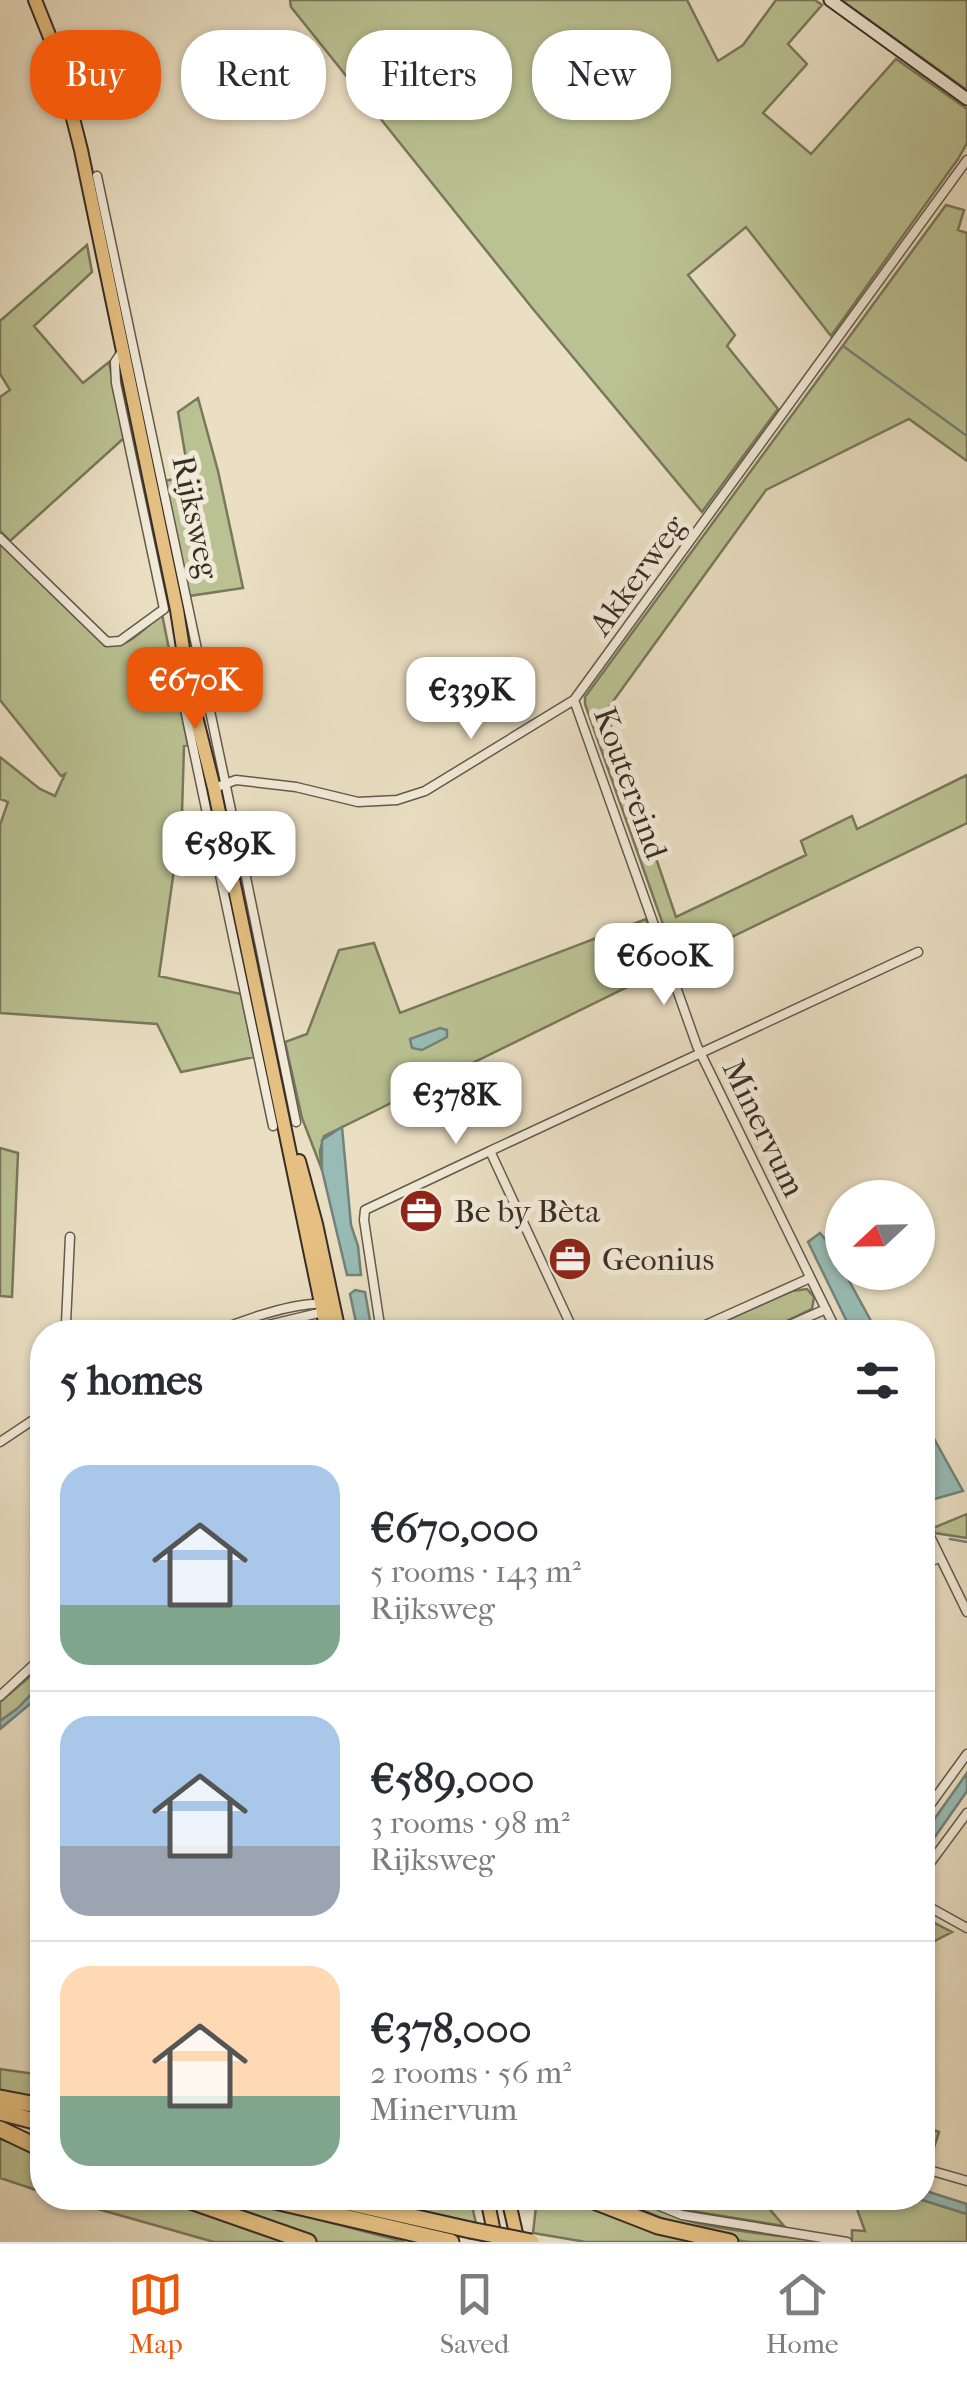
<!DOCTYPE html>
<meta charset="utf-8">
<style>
body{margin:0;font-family:"IM FELL French Canon",serif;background:#f7f7f7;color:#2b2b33;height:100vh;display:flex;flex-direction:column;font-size:38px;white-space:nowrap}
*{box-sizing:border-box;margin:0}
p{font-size:32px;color:#7c7c81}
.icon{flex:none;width:55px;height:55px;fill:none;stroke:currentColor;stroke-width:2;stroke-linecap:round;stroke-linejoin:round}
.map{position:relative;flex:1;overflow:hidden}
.drawer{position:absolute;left:30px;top:1320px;width:905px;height:890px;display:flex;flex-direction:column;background:#fff;border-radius:40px;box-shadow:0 2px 8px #0004}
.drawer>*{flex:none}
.hud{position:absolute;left:30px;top:30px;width:908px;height:90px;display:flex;gap:20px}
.needle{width:65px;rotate:248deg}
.buttons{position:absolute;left:825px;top:1180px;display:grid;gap:20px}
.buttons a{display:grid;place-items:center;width:110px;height:110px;border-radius:50%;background:#fff;box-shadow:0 2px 8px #0004;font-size:50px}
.price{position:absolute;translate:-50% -85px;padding:0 22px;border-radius:20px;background:#fff;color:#222;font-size:32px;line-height:65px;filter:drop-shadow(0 2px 5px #0008)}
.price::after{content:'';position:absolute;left:50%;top:60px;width:30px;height:22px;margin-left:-15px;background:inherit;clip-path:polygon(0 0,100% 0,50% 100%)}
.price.selected{background:#ea580c;color:#fff}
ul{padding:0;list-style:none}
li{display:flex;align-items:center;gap:30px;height:250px;padding:0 30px}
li+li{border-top:2px solid #e1e1e2}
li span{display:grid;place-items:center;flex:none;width:280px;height:200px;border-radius:30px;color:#555}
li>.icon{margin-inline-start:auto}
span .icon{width:120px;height:120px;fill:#fffc;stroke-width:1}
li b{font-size:42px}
h2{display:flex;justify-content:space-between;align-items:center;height:120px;padding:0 30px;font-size:42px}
.pill{padding:0 35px;border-radius:40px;background:#fff;box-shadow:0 2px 8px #0004;font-size:35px;line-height:90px}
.pill.selected{background:#ea580c;color:#fff}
.tab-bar{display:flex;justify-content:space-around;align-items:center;height:140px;border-top:2px solid #e1e1e2;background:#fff;font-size:28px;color:#7c7c81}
.tab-bar a{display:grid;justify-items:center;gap:5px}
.tab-bar .selected{color:#ea580c}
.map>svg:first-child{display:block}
</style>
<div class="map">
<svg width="967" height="2242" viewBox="0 0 967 2242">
<rect width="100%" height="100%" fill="#eadfc3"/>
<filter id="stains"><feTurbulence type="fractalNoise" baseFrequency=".002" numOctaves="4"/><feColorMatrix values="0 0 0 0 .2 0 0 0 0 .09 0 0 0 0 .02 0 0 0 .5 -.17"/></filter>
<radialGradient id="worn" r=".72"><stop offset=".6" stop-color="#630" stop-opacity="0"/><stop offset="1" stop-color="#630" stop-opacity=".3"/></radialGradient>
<path fill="#bac192" stroke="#79785c" stroke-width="2.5" d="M290 0H687L718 61 743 45 776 0H815L822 5 788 44 807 64 763 113 811 154 896 59 967 109V143L958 159 831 336 746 227 688 275 735 335 727 346 778 409 702 512 533 309 291 7Z
M841 0H967V90Z
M946 205 964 210 958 230 967 233V461L909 419 766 490 606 711 676 917 806 855 801 841 852 816 857 829 967 775V823L674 965 670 944 585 704V697Z
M87 245 92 272 34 326 83 383 109 362 124 438 10 541 0 531V397L10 390 0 374V321Z
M198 398 218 471 243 588 189 596 165 481 178 478 175 462 186 459 178 412Z
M0 539 106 645C128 650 145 627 162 614L188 745 184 746 182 813 159 976 241 994 254 1057 181 1072 157 1024 0 1013V825L8 802 0 799V757L40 789 55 796 65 774 61 776 0 700Z
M646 919 666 968 324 1136 320 1151 322 1170 302 1118 285 1042 307 1034 339 950 374 943 400 1013Z
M0 1148 18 1153 12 1297 0 1296Z
M807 1289 814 1297 812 1309 764 1332H699L792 1291Z
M967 1514V1538L935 1533 933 1528Z
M42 1666V1683L17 1709 0 1721V1702Z
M923 1917 952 1932 923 1947Z
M0 2069 42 2075V2102L0 2094Z
M923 2126 939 2132 929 2163 923 2160Z
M0 2139 42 2153V2192L0 2178Z
M59 2198H169L297 2242H214Z
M195 2198H236L405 2242H316L290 2230Z
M358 2198H439L471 2202 476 2223Z
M537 2198H580L706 2242H586L533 2233Z
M616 2198C644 2197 669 2217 697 2223 740 2233 785 2236 829 2242 804 2242 776 2242 750 2242 703 2237 658 2218 616 2198Z
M651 2198H760L784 2226 679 2209Z
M853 2198H916L967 2214V2242H852V2230L865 2231Z"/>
<path fill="#98bcb5" stroke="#72837c" stroke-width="2.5" d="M626 944 632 957 604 969 603 954Z
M440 1028 447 1030V1037L422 1050 412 1048 410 1039Z
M342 1127 351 1225 358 1246 361 1275H347L322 1170V1140Z
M820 1233 829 1244 877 1332H852L808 1242Z
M355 1290 365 1292 372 1332H358L350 1294Z
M922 1417 963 1491 931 1500 923 1481Z
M42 1683V1694L0 1729V1721L17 1709Z
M967 1773V1791L923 1854V1835Z
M923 2190 967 2204V2214L916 2198H922Z"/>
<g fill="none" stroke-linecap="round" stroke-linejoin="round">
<path stroke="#72837c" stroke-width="2.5" d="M843 346 967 436
M950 1539 967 1542"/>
<g stroke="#645a4d" stroke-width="11">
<path id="street" d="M97 176 232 815
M0 538 107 642 120 641 164 609 116 383 115 362 121 353
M198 691 182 695 273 1126
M574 700 697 1046 837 1332
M214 788 236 780 296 787 358 802 397 800 425 791 574 700 967 160
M238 838 296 1122
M490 1151 918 952
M70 1237 66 1323 72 1332
M215 1332C243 1320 294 1302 325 1304
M239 1332 327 1311
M381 1332 364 1220 365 1210 490 1151 574 1332
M690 1332 810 1278
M774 1332 826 1309
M0 1442 42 1414
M922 1520 967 1612
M922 1565 939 1558
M0 1696 42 1657
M922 1816 967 1754
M922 1874 967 1813
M922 1903 967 1928
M922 2168 967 2181
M640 2198 682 2215 847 2242"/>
</g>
<g stroke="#382e26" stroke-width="15">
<path id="secondary" d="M830 0 967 99"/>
</g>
<g stroke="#382e26" stroke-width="16">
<path id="primary" d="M35 0 57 55 81 150 177 610 190 693 214 788 327 1332
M299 1161 316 1224 339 1332
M487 2198 496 2242
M508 2198 518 2242"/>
</g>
<g stroke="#382e26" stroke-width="19">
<path id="highway" d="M0 2098 42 2106
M0 2112 42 2123
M0 2129 42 2149
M182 2198 308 2242
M262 2198 451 2242
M329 2198 470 2230
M586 2198 658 2226 730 2242"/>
</g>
<use href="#street" stroke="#f1ead8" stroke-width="8"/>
<use href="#secondary" stroke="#f1ead8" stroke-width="11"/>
<use href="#primary" stroke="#e5c082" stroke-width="12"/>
<use href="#highway" stroke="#e5c082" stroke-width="15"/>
<g stroke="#382e26" stroke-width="19" stroke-linecap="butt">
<path id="highway-bridge" d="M470 2230 531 2242"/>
</g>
<use href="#highway-bridge" stroke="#e5c082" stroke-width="15"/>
</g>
<defs>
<g id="office-disc" transform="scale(2.25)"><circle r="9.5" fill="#8f2418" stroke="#f1ead8"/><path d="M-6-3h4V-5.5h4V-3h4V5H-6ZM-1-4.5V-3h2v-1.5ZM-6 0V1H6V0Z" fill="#fff"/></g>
</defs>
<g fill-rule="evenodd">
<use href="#office-disc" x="421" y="1211"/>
<use href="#office-disc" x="570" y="1259"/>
</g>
<g text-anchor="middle" stroke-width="10" stroke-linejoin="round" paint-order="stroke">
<g font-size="32" fill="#382e26" stroke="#f1ead8">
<text transform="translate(196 517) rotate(78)" y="11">Rijksweg</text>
<text transform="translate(637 575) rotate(-54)" y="11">Akkerweg</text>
<text transform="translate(631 783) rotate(70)" y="11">Koutereind</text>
<text transform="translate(764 1128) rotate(64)" y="11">Minervum</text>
</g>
<g font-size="32" fill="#382e26" stroke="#f1ead8" text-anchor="start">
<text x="454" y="1222">Be by Bèta</text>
<text x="602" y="1270">Geonius</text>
</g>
</g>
<rect width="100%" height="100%" filter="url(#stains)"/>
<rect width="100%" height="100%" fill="url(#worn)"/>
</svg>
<div class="buttons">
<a><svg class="needle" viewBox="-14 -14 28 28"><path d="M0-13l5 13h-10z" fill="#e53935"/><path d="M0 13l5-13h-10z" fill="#7c7c81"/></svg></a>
</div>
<b class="price selected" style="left:195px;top:732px">€670K</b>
<b class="price" style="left:471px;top:742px">€339K</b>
<b class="price" style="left:229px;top:896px">€589K</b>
<b class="price" style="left:664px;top:1008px">€600K</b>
<b class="price" style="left:456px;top:1147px">€378K</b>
<div class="hud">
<a class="pill selected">Buy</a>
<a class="pill">Rent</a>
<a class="pill">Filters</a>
<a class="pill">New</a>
</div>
<section class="drawer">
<h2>5 homes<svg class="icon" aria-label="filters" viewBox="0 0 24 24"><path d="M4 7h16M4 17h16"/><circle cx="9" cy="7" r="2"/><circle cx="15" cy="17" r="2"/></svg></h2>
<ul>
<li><span style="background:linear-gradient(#a9c7e8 70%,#7fa58c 0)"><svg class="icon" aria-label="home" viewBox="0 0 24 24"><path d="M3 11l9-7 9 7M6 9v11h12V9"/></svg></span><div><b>€670,000</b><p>5 rooms · 143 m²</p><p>Rijksweg</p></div></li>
<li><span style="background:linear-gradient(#a9c7e8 65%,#9aa5b1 0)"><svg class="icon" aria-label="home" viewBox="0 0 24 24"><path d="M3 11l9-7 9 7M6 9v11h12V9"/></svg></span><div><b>€589,000</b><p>3 rooms · 98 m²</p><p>Rijksweg</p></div></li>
<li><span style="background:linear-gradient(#ffd9b3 65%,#7fa58c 0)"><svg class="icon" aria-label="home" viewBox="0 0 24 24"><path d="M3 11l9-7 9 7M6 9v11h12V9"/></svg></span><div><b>€378,000</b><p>2 rooms · 56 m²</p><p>Minervum</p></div></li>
</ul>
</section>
</div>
<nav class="tab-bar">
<a class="selected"><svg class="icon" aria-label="map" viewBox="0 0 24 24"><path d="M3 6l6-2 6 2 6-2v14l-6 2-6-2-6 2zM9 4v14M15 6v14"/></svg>Map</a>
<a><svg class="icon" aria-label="saved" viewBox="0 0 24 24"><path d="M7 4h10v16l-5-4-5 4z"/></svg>Saved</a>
<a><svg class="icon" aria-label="home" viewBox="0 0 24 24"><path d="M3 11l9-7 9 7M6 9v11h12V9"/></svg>Home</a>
</nav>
